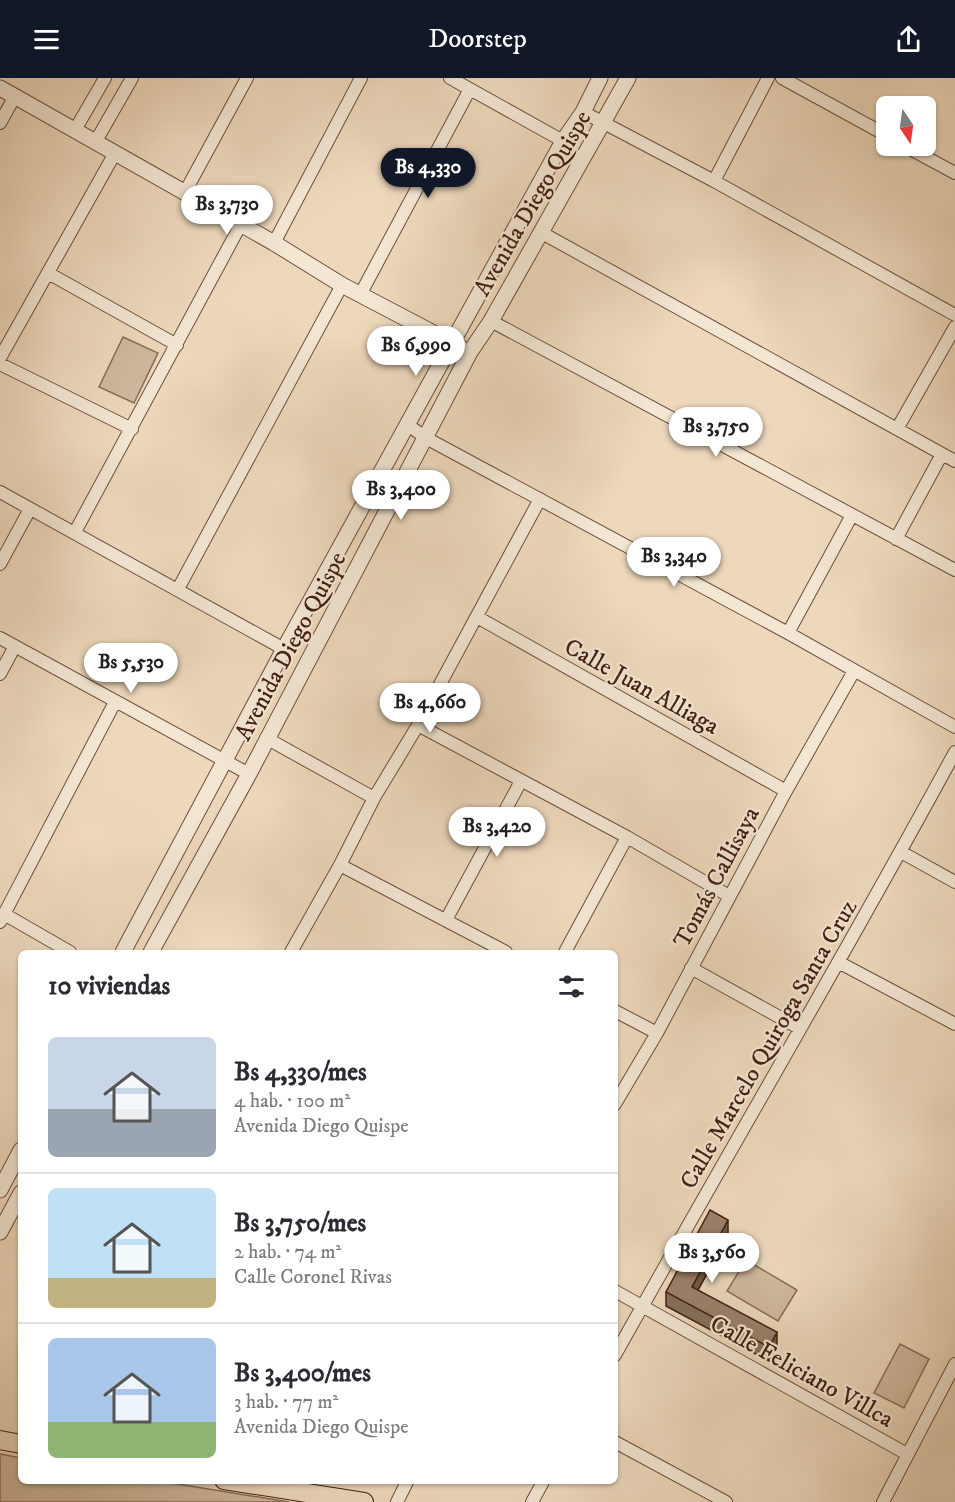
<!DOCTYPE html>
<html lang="es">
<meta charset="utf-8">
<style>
body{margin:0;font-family:"IM FELL DW Pica",serif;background:#f2f2f3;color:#2b2b33;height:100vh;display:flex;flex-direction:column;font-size:22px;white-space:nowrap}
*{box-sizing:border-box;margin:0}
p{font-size:20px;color:#7c7c81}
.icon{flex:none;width:33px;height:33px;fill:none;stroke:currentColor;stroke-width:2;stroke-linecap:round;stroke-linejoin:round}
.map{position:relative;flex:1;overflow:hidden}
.sheet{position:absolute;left:18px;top:872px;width:600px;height:534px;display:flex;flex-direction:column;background:#fff;border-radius:9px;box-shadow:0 2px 4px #0004}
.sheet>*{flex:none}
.needle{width:39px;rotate:167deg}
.controls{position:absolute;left:876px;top:18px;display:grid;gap:12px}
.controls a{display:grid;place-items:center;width:60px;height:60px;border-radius:9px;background:#fff;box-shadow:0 2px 4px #0004;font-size:30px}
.price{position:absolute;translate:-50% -51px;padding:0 14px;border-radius:21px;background:#fff;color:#222;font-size:20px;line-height:39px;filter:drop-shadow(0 2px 3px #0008)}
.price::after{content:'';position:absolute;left:50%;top:36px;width:18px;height:14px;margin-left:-9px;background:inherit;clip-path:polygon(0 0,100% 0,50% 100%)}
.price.on{background:#111827;color:#fff}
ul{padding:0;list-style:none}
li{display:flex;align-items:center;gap:18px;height:150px;padding:0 30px}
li+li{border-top:2px solid #e1e1e2}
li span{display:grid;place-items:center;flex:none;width:168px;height:120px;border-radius:9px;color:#555}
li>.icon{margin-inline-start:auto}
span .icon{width:72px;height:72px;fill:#fffc;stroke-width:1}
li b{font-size:26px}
h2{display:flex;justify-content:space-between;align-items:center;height:72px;padding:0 30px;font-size:26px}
header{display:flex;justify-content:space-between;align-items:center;height:78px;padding:0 30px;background:#111827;color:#fff;font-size:27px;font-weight:600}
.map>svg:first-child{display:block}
</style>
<header><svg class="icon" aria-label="menu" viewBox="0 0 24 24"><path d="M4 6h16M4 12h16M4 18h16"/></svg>Doorstep<svg class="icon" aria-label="share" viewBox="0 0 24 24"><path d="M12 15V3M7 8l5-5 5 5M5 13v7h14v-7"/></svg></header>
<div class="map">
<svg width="955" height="1424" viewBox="0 0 955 1424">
<rect width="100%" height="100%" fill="#edd8bc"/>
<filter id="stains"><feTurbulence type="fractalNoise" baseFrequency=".00333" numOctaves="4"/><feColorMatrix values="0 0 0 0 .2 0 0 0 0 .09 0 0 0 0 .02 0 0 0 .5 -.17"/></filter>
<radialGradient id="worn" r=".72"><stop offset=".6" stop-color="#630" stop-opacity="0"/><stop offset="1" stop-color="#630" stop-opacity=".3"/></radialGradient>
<path fill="#d0b99f" stroke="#896c59" stroke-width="1.5" d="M123 259 158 275 134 325 99 309Z
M746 1182 797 1212 778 1243 727 1213Z
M900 1266 929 1281 904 1330 874 1315Z
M0 1376 21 1380V1402L159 1403 289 1424H0Z"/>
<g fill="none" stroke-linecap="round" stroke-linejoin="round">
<g stroke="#6d4e3d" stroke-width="14">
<path id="minor" d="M450 0 563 63
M782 0 886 57
M583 34 714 103 955 237
M0 45 15 18
M75 52 105 0
M96 63 132 0
M905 68 955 95
M714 103 768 0
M184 116 247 0
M542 155 955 383
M274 165 361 0
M48 195 177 267
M360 217 470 11
M491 243 955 492
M0 280 115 75
M0 286 132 351
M408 347 426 360 788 555 955 649
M897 351 955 249
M0 414 284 571
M75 454 241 146
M896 461 942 376
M0 486 30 431
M178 511 342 207
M477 539 786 713
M788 555 852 437
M0 560 249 696
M0 596 15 568
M418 647 627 759 729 818
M266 660 374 720
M901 774 955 804
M340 787 506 874
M4 836 70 874
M446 842 521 703
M0 844 115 624
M291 874 340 787 374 720 418 647 540 421
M565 874 627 759
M840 885 955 946
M691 890 799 950
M615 933 657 955
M615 1026 657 955 786 713 854 593
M615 1213 907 1376
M615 1277C728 1075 845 877 955 674
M615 1364 726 1424
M397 1424 408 1402
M532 1424 544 1402
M883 1424 955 1286"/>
</g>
<g stroke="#6d4e3d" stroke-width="17">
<path id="tertiary" d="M0 10 274 165 342 207 460 269
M123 874 284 571 563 63 583 34 600 0
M151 874 249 696 470 274 491 243 628 0
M0 1112 21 1072
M0 1154 21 1115"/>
</g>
<g stroke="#422013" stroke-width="20">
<path id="primary" d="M0 1362 21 1366
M224 1402 364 1424"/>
</g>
<use href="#minor" stroke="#f3e6d3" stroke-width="12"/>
<use href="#tertiary" stroke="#f3e6d3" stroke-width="15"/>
<use href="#primary" stroke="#edd8bc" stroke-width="18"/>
</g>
<path fill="#856e5c" stroke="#422013" stroke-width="1.5" d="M728 1157 698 1212 777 1268 769 1283 666 1228V1214Z"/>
<path fill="#6c5a4b" stroke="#422013" stroke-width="1.5" d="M728 1142V1157L692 1223V1209Z
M777 1254V1268L769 1283V1269Z"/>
<path fill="#9b806b" stroke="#422013" stroke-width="1.5" d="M710 1132 728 1142 692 1209 777 1254 769 1269 666 1214Z"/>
<g text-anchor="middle" stroke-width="4.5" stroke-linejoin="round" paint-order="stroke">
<g font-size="24" fill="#422013" stroke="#f3e6d3">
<text transform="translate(532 125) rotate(-60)" y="8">Avenida Diego Quispe</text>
<text transform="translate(290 568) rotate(-62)" y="8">Avenida Diego Quispe</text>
<text transform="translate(642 608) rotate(29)" y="8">Calle Juan Alliaga</text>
<text transform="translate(716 799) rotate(-62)" y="8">Tomás Callisaya</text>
<text transform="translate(768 966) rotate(-60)" y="8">Calle Marcelo Quiroga Santa Cruz</text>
<text transform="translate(802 1293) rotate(29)" y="8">Calle Feliciano Villca</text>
</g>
</g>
<rect width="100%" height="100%" filter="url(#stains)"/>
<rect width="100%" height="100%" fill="url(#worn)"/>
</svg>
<div class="controls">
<a><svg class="needle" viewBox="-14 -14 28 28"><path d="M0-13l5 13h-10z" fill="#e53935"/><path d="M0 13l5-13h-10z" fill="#7c7c81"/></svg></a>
</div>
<b class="price on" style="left:428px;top:121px">Bs 4,330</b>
<b class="price" style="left:227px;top:158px">Bs 3,730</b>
<b class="price" style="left:416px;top:299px">Bs 6,990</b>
<b class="price" style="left:716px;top:380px">Bs 3,750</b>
<b class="price" style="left:401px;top:443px">Bs 3,400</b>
<b class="price" style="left:674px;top:510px">Bs 3,340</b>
<b class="price" style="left:131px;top:616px">Bs 5,530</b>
<b class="price" style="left:430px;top:656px">Bs 4,660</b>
<b class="price" style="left:497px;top:780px">Bs 3,420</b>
<b class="price" style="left:712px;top:1206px">Bs 3,560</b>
<section class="sheet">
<h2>10 viviendas<svg class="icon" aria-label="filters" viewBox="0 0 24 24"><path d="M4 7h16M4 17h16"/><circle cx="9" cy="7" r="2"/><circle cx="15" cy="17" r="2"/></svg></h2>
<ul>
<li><span style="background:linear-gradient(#c9d6e8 60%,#9aa5b1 0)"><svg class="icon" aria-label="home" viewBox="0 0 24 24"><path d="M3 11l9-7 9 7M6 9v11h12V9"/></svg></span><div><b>Bs 4,330/mes</b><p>4 hab. · 100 m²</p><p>Avenida Diego Quispe</p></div></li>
<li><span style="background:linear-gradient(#bfe0f5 75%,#c2b280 0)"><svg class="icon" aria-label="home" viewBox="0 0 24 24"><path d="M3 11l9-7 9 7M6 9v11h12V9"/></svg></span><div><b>Bs 3,750/mes</b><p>2 hab. · 74 m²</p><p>Calle Coronel Rivas</p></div></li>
<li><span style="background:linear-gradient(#a9c7e8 70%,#8fb573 0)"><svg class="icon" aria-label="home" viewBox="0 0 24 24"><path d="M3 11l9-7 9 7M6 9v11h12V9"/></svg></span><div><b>Bs 3,400/mes</b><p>3 hab. · 77 m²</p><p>Avenida Diego Quispe</p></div></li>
</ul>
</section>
</div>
